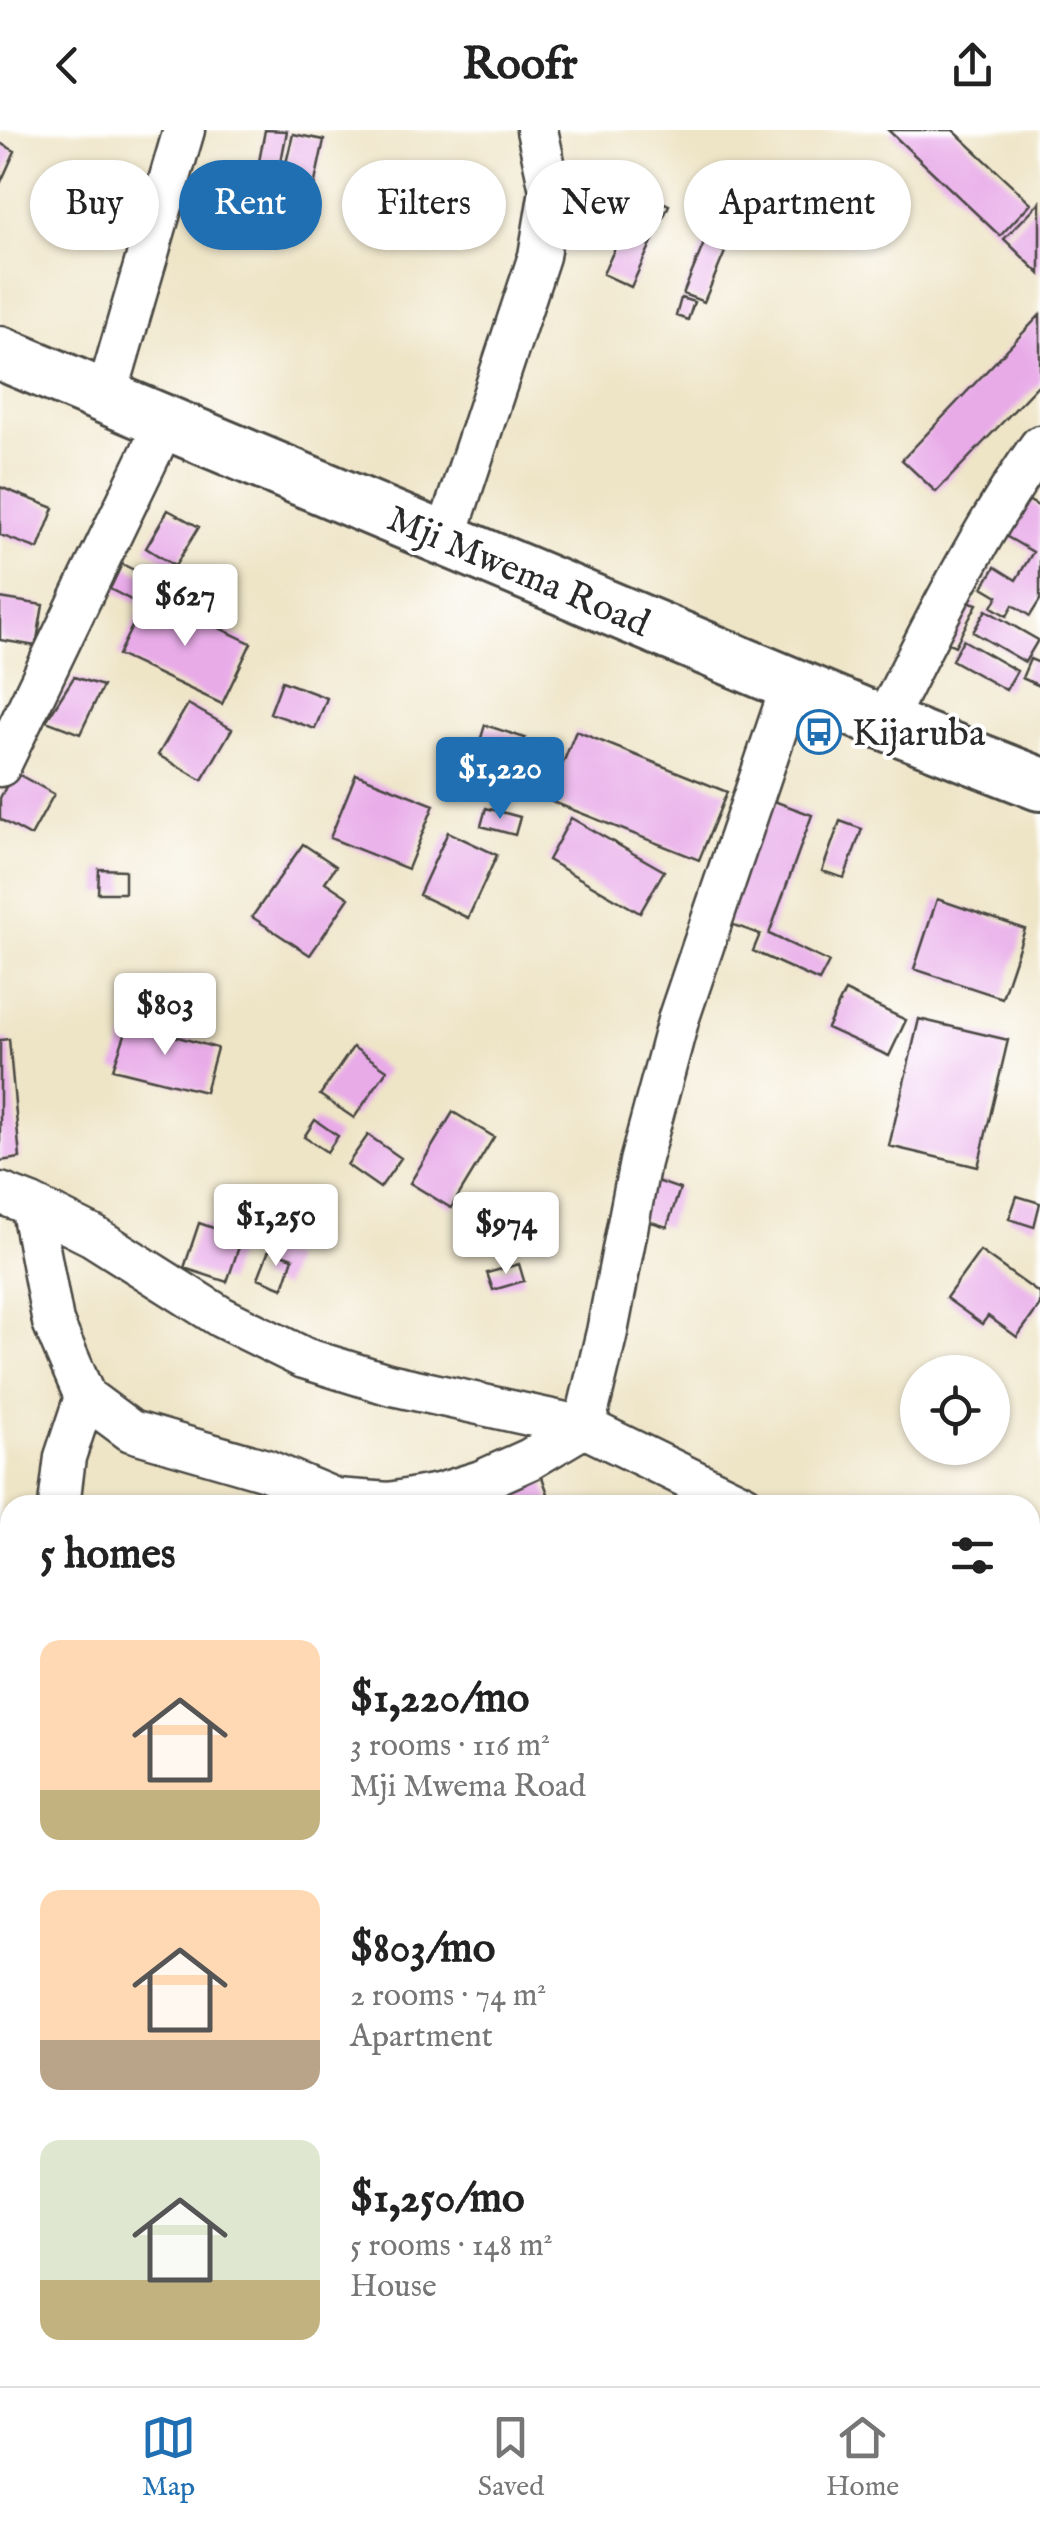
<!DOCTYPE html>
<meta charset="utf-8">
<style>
body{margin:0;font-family:"IM FELL English",serif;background:#f2f2f2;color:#222;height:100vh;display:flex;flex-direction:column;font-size:38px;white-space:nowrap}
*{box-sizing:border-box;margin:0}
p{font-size:32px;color:#767676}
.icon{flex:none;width:55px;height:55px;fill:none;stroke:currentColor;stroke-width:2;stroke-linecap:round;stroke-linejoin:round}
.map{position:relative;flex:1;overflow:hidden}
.side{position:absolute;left:0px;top:1365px;width:1040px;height:892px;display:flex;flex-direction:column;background:#fff;border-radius:30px 30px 0 0;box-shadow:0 2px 8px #0004}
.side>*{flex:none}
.hud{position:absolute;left:30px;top:30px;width:980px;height:90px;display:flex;gap:20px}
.tools{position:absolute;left:900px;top:1225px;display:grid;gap:20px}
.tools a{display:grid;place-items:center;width:110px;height:110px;border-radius:50%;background:#fff;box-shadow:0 2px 8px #0004;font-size:50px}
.price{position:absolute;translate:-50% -85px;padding:0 22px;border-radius:10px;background:#fff;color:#222;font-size:32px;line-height:65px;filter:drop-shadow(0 2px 5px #0008)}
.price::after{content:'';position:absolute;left:50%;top:60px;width:30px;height:22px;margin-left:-15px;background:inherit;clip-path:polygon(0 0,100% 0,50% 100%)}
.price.active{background:#1f6fb2;color:#fff}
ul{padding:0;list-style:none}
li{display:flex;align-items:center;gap:30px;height:250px;padding:0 40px}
li span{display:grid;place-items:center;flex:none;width:280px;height:200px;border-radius:20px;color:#555}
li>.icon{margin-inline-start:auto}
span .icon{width:120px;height:120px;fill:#fffc;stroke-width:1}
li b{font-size:42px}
h2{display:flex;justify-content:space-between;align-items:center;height:120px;padding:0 40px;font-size:42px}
.pill{padding:0 35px;border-radius:45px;background:#fff;box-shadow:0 2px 8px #0004;font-size:35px;line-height:90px}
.pill.active{background:#1f6fb2;color:#fff}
header{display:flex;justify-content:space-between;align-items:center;height:130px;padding:0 40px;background:#fff;font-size:45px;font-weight:700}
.dock{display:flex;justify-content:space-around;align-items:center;height:140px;border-top:2px solid #e0e0e0;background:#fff;font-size:28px;color:#767676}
.dock a{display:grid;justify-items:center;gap:5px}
.dock .active{color:#1f6fb2}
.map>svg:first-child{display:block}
</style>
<header><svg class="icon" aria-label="back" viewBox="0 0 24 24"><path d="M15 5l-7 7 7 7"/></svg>Roofr<svg class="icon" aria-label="share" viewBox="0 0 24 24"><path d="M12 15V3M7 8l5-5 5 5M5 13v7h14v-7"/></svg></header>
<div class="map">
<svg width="1040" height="2256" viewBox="0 0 1040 2256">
<rect width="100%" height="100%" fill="#fff"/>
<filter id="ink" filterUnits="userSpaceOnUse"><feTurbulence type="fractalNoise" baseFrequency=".01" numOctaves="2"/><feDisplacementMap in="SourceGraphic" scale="20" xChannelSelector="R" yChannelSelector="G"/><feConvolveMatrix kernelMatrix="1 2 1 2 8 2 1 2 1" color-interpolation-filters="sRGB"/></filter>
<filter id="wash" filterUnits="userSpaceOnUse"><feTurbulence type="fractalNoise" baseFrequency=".0048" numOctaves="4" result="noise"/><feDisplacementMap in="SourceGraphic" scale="40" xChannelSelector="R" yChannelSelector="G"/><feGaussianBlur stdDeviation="2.25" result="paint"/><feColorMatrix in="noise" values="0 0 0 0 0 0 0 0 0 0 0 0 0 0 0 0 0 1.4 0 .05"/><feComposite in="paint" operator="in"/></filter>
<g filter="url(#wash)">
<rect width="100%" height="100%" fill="#eee4c6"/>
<g id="blocks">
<path fill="#e8abe8" d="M265 0 287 1 279 42 258 37Z
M888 0H953L1031 73 1000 106Z
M293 4 324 10 314 57 282 50Z
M0 13 15 21 0 54Z
M641 62 669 75 631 157 603 144Z
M1040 72V144L1004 109Z
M704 113 725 122 704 172 683 164Z
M681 168 694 172 688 190 676 186Z
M1040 185V253L936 362 902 330Z
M0 357 54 378 38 419 0 405Z
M1019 365 1040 377V470L1030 486 1013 475 1007 486 992 477 998 466 983 457 995 437 1016 450 1033 422 997 401Z
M168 380 199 397 175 436 146 418Z
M122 434 150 448 137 473 110 459Z
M148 464 251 513 222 574 118 525Z
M0 468 43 475 36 516 0 510Z
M967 471 977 474 955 516 937 508Z
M986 480 1038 510 1025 532 973 502Z
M963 510 1017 541 1006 560 952 530Z
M1030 529 1040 533V556L1022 548Z
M74 547 103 556 80 604 46 591Z
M282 551 327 568 315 599 270 583Z
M188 574 232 599 202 650 158 625Z
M485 595 525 608 517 633 477 621Z
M576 601 727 662 699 730 548 670Z
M504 636 542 652 535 667 498 652Z
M14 642 54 664 31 706 0 689V668Z
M356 644 434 675 408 739 330 708Z
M763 667 812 685 769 804 829 832 819 851 753 821 760 804 719 790Z
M486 678 520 687 515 705 481 696Z
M571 688 664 741 640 783 548 730Z
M840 691 862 699 844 748 822 741Z
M448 702 497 725 468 788 419 765Z
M303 714 336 736 325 752 349 768 310 825 252 787Z
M99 739 125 740V763H98Z
M937 769 1025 799 1002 868 914 839Z
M845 861 906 890 889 926 827 898Z
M919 889 1008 910 978 1037 889 1016Z
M129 893 217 918 205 962 113 939Z
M9 909 20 1028 0 1031V910Z
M353 917 387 940 354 988 320 965Z
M453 982 494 1007 451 1078 410 1053Z
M315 990 338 1006 327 1022 304 1007Z
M368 1005 401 1028 380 1058 347 1035Z
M648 1048 680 1059 667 1097 635 1087Z
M1017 1066 1040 1073 1034 1097 1009 1089Z
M199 1093 242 1108 227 1152 184 1138Z
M269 1120 293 1128 283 1158 258 1148Z
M980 1121 1040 1164V1175L1017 1207 988 1186 982 1194 946 1168Z
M519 1134 524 1151 493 1160 487 1143Z
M541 1344 552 1375H505L499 1360Z
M6 1865 10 1867V1907L0 1912V1868Z
M10 2194V2248H37L40 2256H0V2198Z"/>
</g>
</g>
<g filter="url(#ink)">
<use href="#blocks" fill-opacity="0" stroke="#484742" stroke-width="2.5"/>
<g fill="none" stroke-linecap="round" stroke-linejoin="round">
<g stroke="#484742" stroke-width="45">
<path id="minor" d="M106 267 184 0
M445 410 539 126 550 60 537 0
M884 593C931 498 979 402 1040 316
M0 636 165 293
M0 1063 31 1075 93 1106 221 1187 304 1228 388 1254 584 1297 744 1375
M31 1075 53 1192 85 1267 131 1301 266 1340 335 1369 390 1373 439 1364 481 1351 530 1329 584 1297 607 1202 640 1032 679 887 792 554
M59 1375 65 1327 85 1267
M1030 1491 1040 1495
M1030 2167 1040 2161
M112 2256 123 2248"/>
</g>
<g stroke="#484742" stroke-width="58">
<path id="major" d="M0 223 884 593 1040 654"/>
</g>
<use href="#minor" stroke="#fff" stroke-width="40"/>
<use href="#major" stroke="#fff" stroke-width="52"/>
</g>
</g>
<defs>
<g id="bus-ring" transform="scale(2.25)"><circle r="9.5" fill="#fff" stroke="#1f6fb2" stroke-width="1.5"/><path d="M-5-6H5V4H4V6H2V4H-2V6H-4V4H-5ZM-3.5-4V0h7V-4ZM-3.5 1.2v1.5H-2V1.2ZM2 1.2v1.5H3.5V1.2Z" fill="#1f6fb2"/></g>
</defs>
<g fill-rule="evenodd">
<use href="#bus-ring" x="819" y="602"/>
</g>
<g text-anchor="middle" stroke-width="8" stroke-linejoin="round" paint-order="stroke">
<g font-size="38" fill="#2b2b2b" stroke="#fff">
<text transform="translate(519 440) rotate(23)" y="13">Mji Mwema Road</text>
</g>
<g font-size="38" fill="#2b2b2b" stroke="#fff" text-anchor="start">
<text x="852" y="615">Kijaruba</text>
</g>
</g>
</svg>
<div class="tools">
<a><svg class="icon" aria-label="locate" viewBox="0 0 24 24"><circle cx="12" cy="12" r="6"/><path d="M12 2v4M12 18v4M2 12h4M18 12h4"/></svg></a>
</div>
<b class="price" style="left:185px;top:519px">$627</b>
<b class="price active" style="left:500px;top:692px">$1,220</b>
<b class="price" style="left:165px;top:928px">$803</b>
<b class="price" style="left:276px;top:1139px">$1,250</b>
<b class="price" style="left:506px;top:1147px">$974</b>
<div class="hud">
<a class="pill">Buy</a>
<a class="pill active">Rent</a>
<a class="pill">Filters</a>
<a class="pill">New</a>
<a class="pill">Apartment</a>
</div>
<section class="side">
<h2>5 homes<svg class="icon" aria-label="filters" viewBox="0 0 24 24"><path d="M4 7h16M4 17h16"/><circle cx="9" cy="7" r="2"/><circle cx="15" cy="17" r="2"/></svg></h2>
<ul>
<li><span style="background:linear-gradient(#ffd9b3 75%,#c2b280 0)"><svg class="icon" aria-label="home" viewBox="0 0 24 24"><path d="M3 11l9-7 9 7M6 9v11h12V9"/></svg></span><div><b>$1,220/mo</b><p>3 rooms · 116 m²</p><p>Mji Mwema Road</p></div></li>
<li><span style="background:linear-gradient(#ffd9b3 75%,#b9a48a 0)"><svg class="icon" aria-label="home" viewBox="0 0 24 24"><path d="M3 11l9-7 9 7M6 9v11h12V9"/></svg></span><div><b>$803/mo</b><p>2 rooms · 74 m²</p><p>Apartment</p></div></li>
<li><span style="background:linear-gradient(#dfe7d0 70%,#c2b280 0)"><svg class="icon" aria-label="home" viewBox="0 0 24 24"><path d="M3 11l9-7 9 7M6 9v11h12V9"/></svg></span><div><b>$1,250/mo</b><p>5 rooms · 148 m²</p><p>House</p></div></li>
</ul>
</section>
</div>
<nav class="dock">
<a class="active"><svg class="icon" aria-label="map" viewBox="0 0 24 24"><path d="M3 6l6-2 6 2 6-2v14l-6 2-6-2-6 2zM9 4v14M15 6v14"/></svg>Map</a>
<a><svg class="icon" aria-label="saved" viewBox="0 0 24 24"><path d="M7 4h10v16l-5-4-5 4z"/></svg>Saved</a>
<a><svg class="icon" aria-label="home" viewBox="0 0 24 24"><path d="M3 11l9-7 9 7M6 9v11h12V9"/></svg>Home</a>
</nav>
